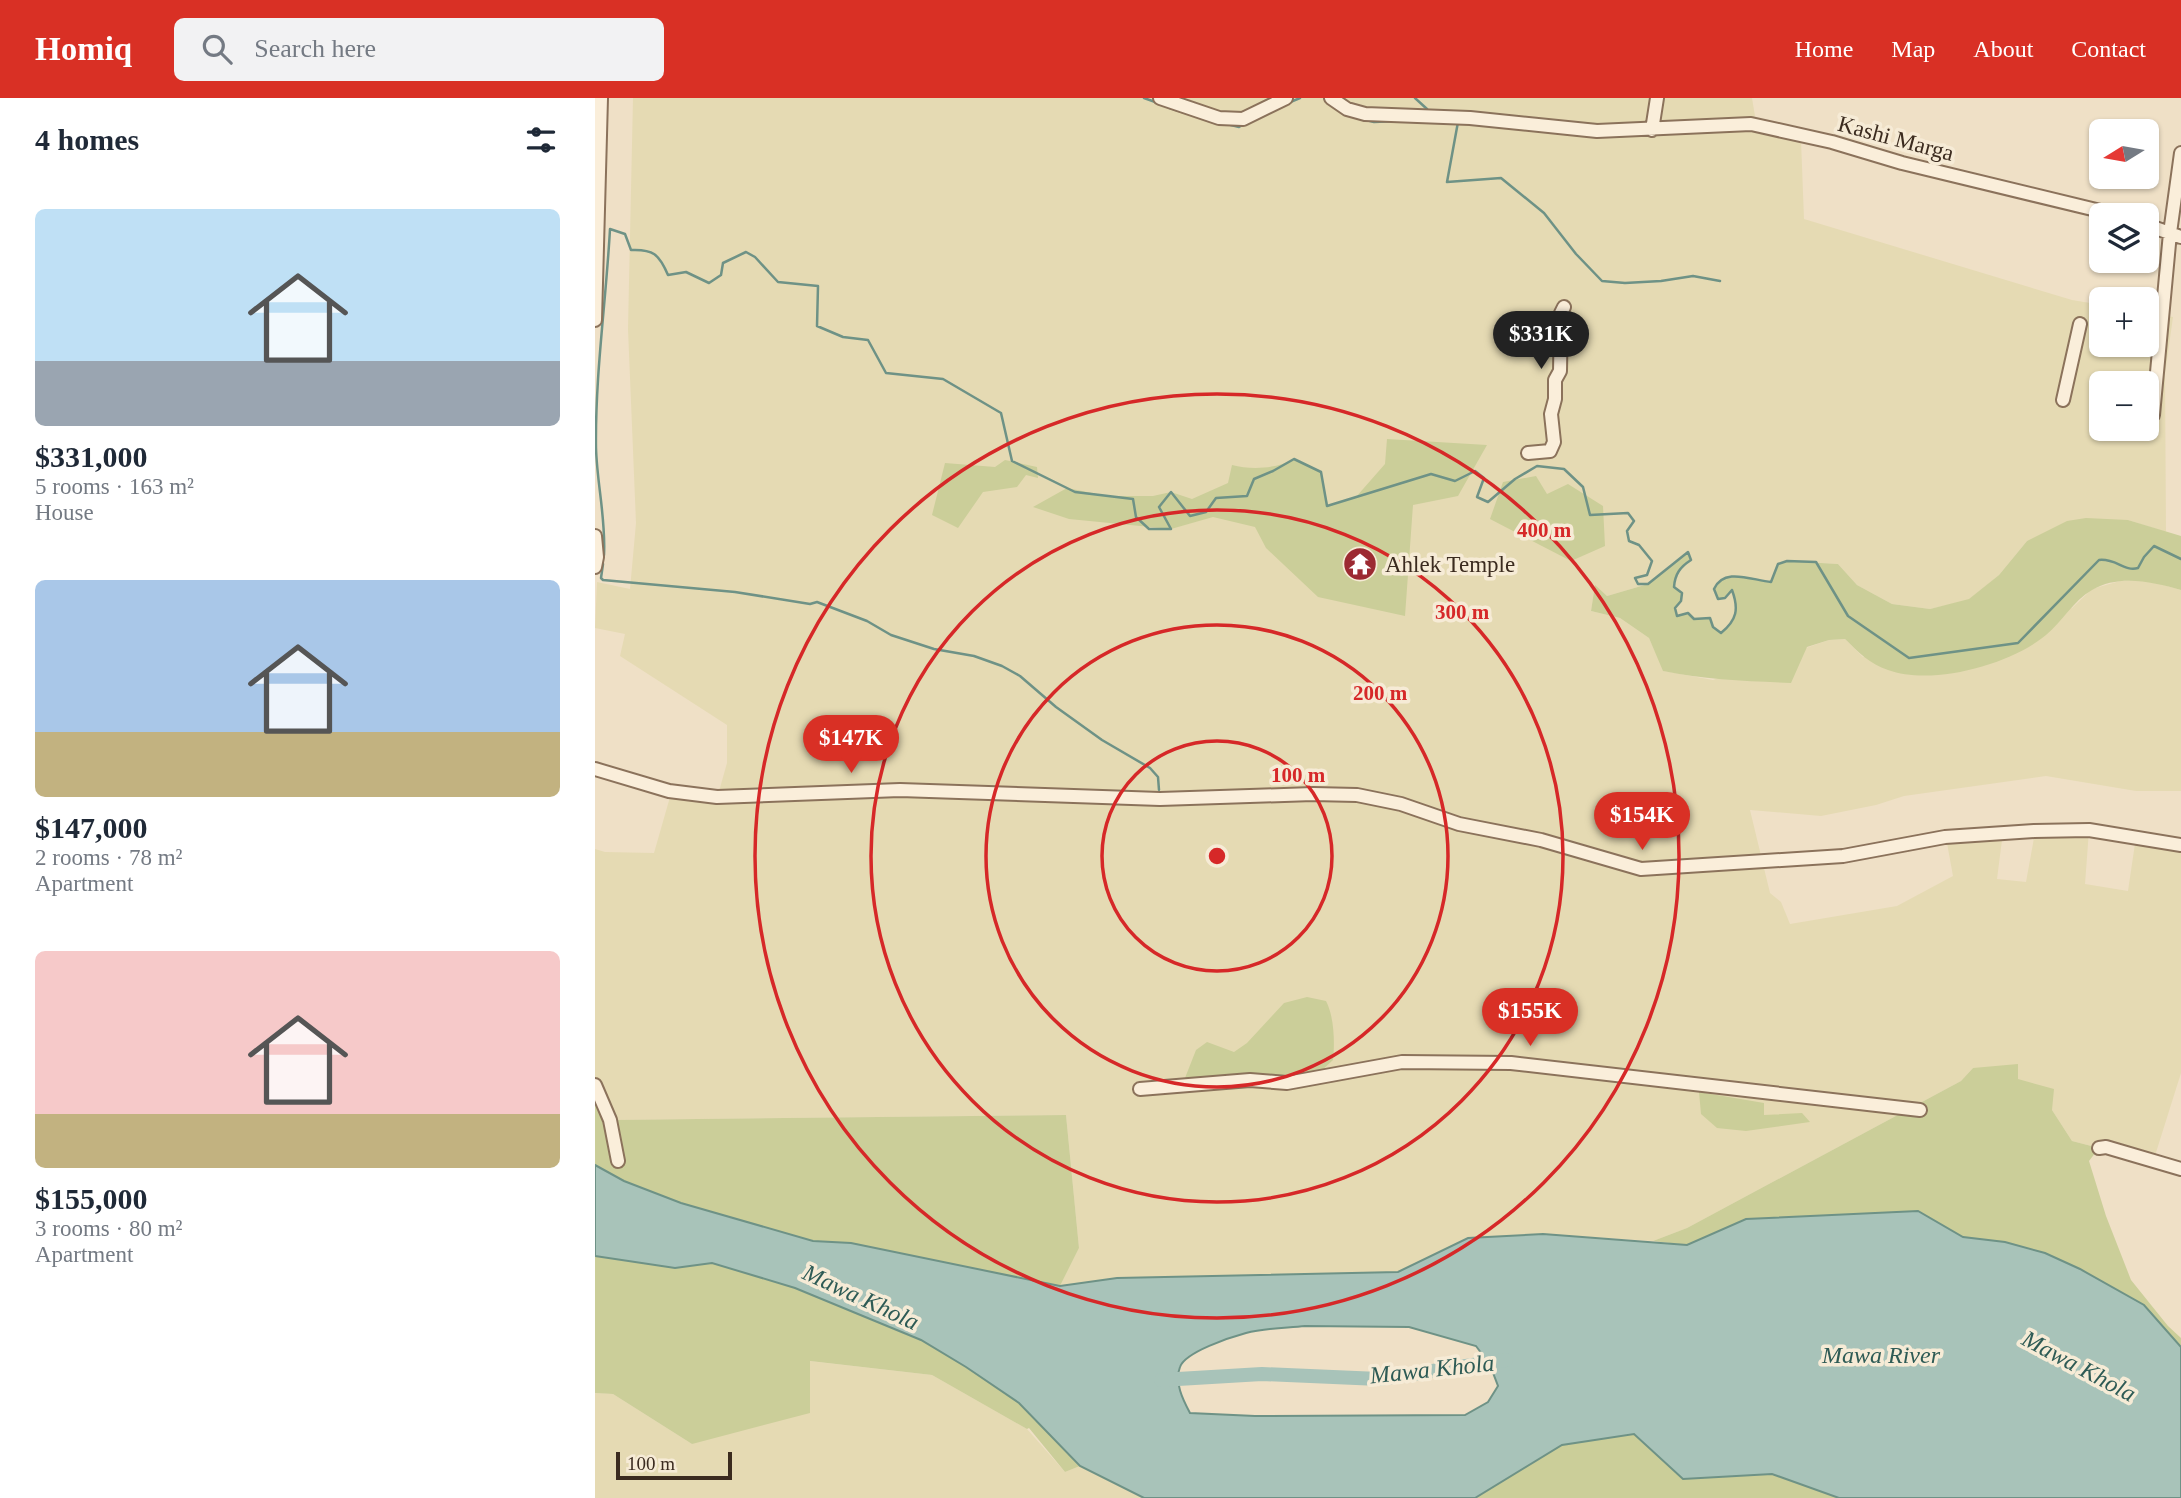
<!DOCTYPE html>
<meta charset="utf-8">
<style>
body{margin:0;font-family:Georgia,serif;background:#f2f2f3;color:#1f2937;height:100vh;display:flex;flex-direction:column;font-size:26px;white-space:nowrap}
*{box-sizing:border-box;margin:0}
p{font-size:23px;color:#747a83}
.icon{flex:none;width:38px;height:38px;fill:none;stroke:currentColor;stroke-width:2;stroke-linecap:round;stroke-linejoin:round}
.map{position:relative;flex:1;overflow:hidden}
.panel{display:flex;flex-direction:column;background:#fff;width:595px}
.panel>*{flex:none}
.needle{width:46px;rotate:259deg}
.buttons{position:absolute;left:1494px;top:21px;display:grid;gap:14px}
.buttons a{display:grid;place-items:center;width:70px;height:70px;border-radius:10px;background:#fff;box-shadow:0 2px 5px #0004;font-size:35px}
.scale{position:absolute;left:21px;bottom:18px;width:116px;box-sizing:border-box;padding-left:7px;border:4px solid #3b2b1f;border-top:0;font-size:19px;line-height:24px;white-space:nowrap;color:#3b2b1f;-webkit-text-stroke:5px #f6ebd6;paint-order:stroke}
.price{position:absolute;translate:-50% -60px;padding:0 16px;border-radius:24px;background:#d93025;color:#fff;font-size:23px;line-height:46px;filter:drop-shadow(0 2px 4px #0008)}
.price::after{content:'';position:absolute;left:50%;top:42px;width:21px;height:16px;margin-left:-10px;background:inherit;clip-path:polygon(0 0,100% 0,50% 100%)}
.price.selected{background:#222;color:#fff}
ul{padding:0;list-style:none}
li{display:grid;align-content:center;gap:14px;height:371px;padding:0 35px}
li span{display:grid;place-items:center;height:217px;border-radius:10px;color:#555}
li>.icon{margin-inline-start:auto}
span .icon{width:126px;height:126px;fill:#fffc;stroke-width:1}
li b{font-size:30px}
h2{display:flex;justify-content:space-between;align-items:center;height:84px;padding:0 35px;font-size:30px}
header{display:flex;align-items:center;gap:42px;box-sizing:border-box;height:98px;padding:0 35px;background:#d93025;color:#fff}
header strong{font-size:33px}
nav{display:flex;gap:38px;margin-inline-start:auto;font-size:24px}
.search{width:490px;height:63px;background:#f2f2f3;display:flex;align-items:center;gap:18px;box-sizing:border-box;padding:0 24px;border-radius:10px;color:#747a83;font-size:26px}
main{display:flex;flex:1;min-height:0}
.map>svg:first-child{display:block}
</style>
<header>
<strong>Homiq</strong>
<div class="search"><svg class="icon" aria-label="search" viewBox="0 0 24 24"><circle cx="10" cy="10" r="6"/><path d="M15 15l6 6"/></svg>Search here</div>
<nav><a>Home</a><a>Map</a><a>About</a><a>Contact</a></nav>
</header>
<main>
<section class="panel">
<h2>4 homes<svg class="icon" aria-label="filters" viewBox="0 0 24 24"><path d="M4 7h16M4 17h16"/><circle cx="9" cy="7" r="2"/><circle cx="15" cy="17" r="2"/></svg></h2>
<ul>
<li><span style="background:linear-gradient(#bfe0f5 70%,#9aa5b1 0)"><svg class="icon" aria-label="home" viewBox="0 0 24 24"><path d="M3 11l9-7 9 7M6 9v11h12V9"/></svg></span><div><b>$331,000</b><p>5 rooms · 163 m²</p><p>House</p></div></li>
<li><span style="background:linear-gradient(#a9c7e8 70%,#c2b280 0)"><svg class="icon" aria-label="home" viewBox="0 0 24 24"><path d="M3 11l9-7 9 7M6 9v11h12V9"/></svg></span><div><b>$147,000</b><p>2 rooms · 78 m²</p><p>Apartment</p></div></li>
<li><span style="background:linear-gradient(#f6c9c9 75%,#c2b280 0)"><svg class="icon" aria-label="home" viewBox="0 0 24 24"><path d="M3 11l9-7 9 7M6 9v11h12V9"/></svg></span><div><b>$155,000</b><p>3 rooms · 80 m²</p><p>Apartment</p></div></li>
</ul>
</section>
<div class="map">
<svg width="1586" height="1400" viewBox="0 0 1586 1400">
<rect width="100%" height="100%" fill="#efe0c6"/>
<path fill="#e5dab3" fill-rule="evenodd" d="M38 0H1157L1160 18 1151 27 1206 42 1209 121 1477 202 1507 207V247H1552V215L1578 219 1570 276 1571 434 1533 422 1432 443 1404 477 1374 502 1335 511 1297 506 1262 487 1243 466 1192 463 1183 466 1175 484 1163 483 1137 492 1142 507 1140 520 1126 535 1118 529 1099 521 1082 518 1080 510 1079 480 1086 469 1095 462 1078 464 1053 486 1012 498 1000 488 996 513 1025 520 1054 540 1069 573 1118 582 1234 542 1250 541 1268 559 1477 510 1497 491 1525 483H1555L1586 492V693H1541L1451 678 1309 698 1281 707 1226 718 1155 712 1175 795 1186 804 1195 826 1302 808 1358 778 1352 745 1407 742 1402 781 1431 784 1439 740H1464L1494 732 1490 786 1533 793 1541 739 1586 747V975L1558 1064 1477 1043 1457 1012 1378 970 1366 983 1092 1130 1058 1143 948 1136 873 1140 803 1174 522 1180 465 1188 484 1150 471 1017 15 1022 0 992V751L10 754 59 755 75 699 121 704 132 665V627L25 558 30 536 0 530 2 484 35 491 41 425 33 231ZM1507 285H1552V331H1507Z
M214 1263 337 1277 432 1331 470 1374 485 1368 549 1400H0V1295L18 1296 97 1346Z"/>
<path fill="#cbce99" d="M792 341 892 347 863 398 818 407 810 518 723 499 671 450 660 429 618 419 576 431 474 421 438 409 472 390 512 398H558L576 394 597 401 633 385 637 367C656 372 681 371 699 361L726 374 733 407 761 399 790 366Z
M410 362 442 369 443 380 431 377 422 389 388 394 363 430 337 417 350 365 400 369Z
M941 378 952 396 973 386 1008 408 1010 448 976 463 895 421 908 384Z
M1491 420 1533 422 1586 438V492C1558 484 1524 476 1497 492 1478 503 1467 524 1451 537 1415 567 1337 588 1293 572 1275 566 1263 554 1250 541L1234 542 1212 549 1196 585C1153 583 1111 582 1068 573L1054 540 1025 520 996 513 1000 487 1012 498 1053 486 1093 454 1096 462C1086 469 1080 476 1079 489L1087 495 1086 503 1080 510 1082 517 1093 515 1099 521 1115 520 1118 529 1126 535C1142 523 1144 511 1137 492L1130 500 1123 501 1119 491C1129 469 1156 482 1175 484L1183 466 1192 463 1243 466 1262 487 1297 506 1335 511 1374 501 1404 477 1432 443 1472 423Z
M712 899 731 903C739 918 740 944 738 962L724 975 709 978 613 982 590 980 601 952 612 944 639 954 652 945 689 905Z
M1423 966V981L1459 991 1457 1012 1477 1043 1504 1050 1494 1063 1511 1118 1536 1182 1573 1228 1586 1240V1249L1410 1144 1368 1139 1323 1113 1151 1121 1092 1147 1058 1143 1092 1130 1366 983 1378 970Z
M0 992 15 1022 471 1017 484 1150 465 1188 256 1145 218 1143 86 1105 28 1083 0 1067Z
M1104 994 1169 1005V1017L1207 1015 1215 1024 1151 1033 1122 1030 1106 1016Z
M0 1158 80 1170 117 1165 200 1190 326 1242 371 1269 424 1305 485 1368 470 1374 434 1330 432 1331 337 1277 215 1263V1315L97 1346 18 1296 0 1295Z
M1039 1336 1088 1381 1177 1376 1244 1400H880L967 1347Z"/>
<path fill="#a8c3b9" stroke="#6e9286" stroke-width="2" fill-rule="evenodd" d="M0 1067 29 1083 86 1105 218 1143 256 1145 465 1188 522 1180 803 1174 873 1140 948 1136 1092 1147 1151 1121 1323 1113 1368 1139 1410 1144 1450 1155 1485 1171 1549 1207 1586 1249V1400H1244L1177 1376 1088 1381 1039 1336 967 1347 880 1400H549L485 1368 424 1305 371 1269 326 1242 200 1190 117 1165 80 1170 0 1158ZM710 1228 814 1229 881 1248 895 1267 903 1288 893 1304 870 1317 660 1318 595 1315C588 1302 579 1284 585 1269 590 1254 636 1239 651 1235 669 1230 691 1230 710 1228Z"/>
<g fill="none" stroke-linecap="round" stroke-linejoin="round">
<path stroke="#6e9286" stroke-width="2.5" d="M549 0 563 5
M820 0 832 11
M693 5 705 0
M575 10 619 24
M771 22 779 24 802 23
M863 24 852 84 906 80 949 115 981 156 1007 183 1030 185 1066 183 1098 178 1125 183
M632 26 644 29 649 26
M1025 38 1049 37
M7 459 9 457C11 421 2 386 1 350 0 277 11 204 15 131L30 136 36 152C58 151 64 156 73 177L91 174 114 185 126 177 128 165 151 154 160 159 183 184 223 188 222 228 248 239 273 242 291 275 348 281 406 315 417 363 480 394 538 401 541 419 554 431H576L564 409 576 394 595 418 611 414 621 400 652 398 659 381 678 373 699 361 726 374 732 408 836 376 860 383 880 373 889 380 882 399 893 404 920 381 942 368 969 371 988 389 995 417 1033 415 1039 423 1032 433 1034 443 1044 447 1057 463 1052 477 1040 480 1043 486H1053L1093 454 1096 462C1085 469 1080 476 1079 489L1087 495 1086 503 1080 510 1082 518 1093 515 1099 521 1115 520 1118 529 1126 535C1142 522 1144 511 1137 492L1130 500 1123 501 1119 491C1129 469 1156 482 1176 484L1183 466 1192 463 1221 464 1253 518 1314 560 1423 545 1504 462C1521 460 1529 474 1543 470L1549 459 1559 448 1586 461
M8 466 6 480 8 482 140 494 215 506 222 504 272 523 296 537 339 551 379 558 407 568 425 578 461 609 507 642 555 670 563 679 564 692"/>
<path stroke="#a8c3b9" stroke-width="14" d="M566 1282 667 1276 784 1281 911 1262"/>
<g stroke="#8b725b" stroke-width="16">
<path id="minor" d="M565 0 624 20 648 21 691 0
M736 0 752 11 770 16 875 20 1002 33 1156 26 1237 44 1307 65 1522 117
M1057 32 1062 0
M1552 127 1586 139
M0 222 6 0
M1468 302 1485 226
M1558 317 1575 135 1586 55
M933 355 955 353 959 344 956 316 960 301V282L965 273 966 215 969 209
M0 438 2 459 0 469
M0 671 74 693 122 699 305 692 565 701 718 696 762 697 806 706 864 726 946 742 1046 771 1248 758 1350 739 1439 733 1494 732 1586 747
M0 987 15 1022 23 1063
M545 991 655 982 692 985 807 964 916 965 1325 1012
M1504 1050 1511 1049 1586 1071"/>
</g>
<use href="#minor" stroke="#faeeda" stroke-width="12"/>
</g>
<g fill="none" stroke="#d62828" stroke-width="3.5">
<circle cx="622" cy="758" r="115"/>
<circle cx="622" cy="758" r="231"/>
<circle cx="622" cy="758" r="346"/>
<circle cx="622" cy="758" r="462"/>
</g>
<defs>
<g id="temple-disc" transform="scale(1.75)"><circle r="9.5" fill="#9c2a32" stroke="#f6ebd6"/><path d="M0-6L5-2H3V0L6.5 2.5H4V6H1.5V3h-3V6H-4V2.5H-6.5L-3 0V-2H-5Z" fill="#fff"/></g>
</defs>
<g fill-rule="evenodd">
<use href="#temple-disc" x="765" y="466"/>
</g>
<g text-anchor="middle" stroke-width="7" stroke-linejoin="round" paint-order="stroke">
<g font-size="23" fill="#3b2b1f" stroke="#f6ebd6">
<text transform="translate(1301 40) rotate(15)" y="8">Kashi Marga</text>
</g>
<g font-size="23" fill="#3b2b1f" stroke="#f6ebd6" text-anchor="start">
<text x="790" y="474">Ahlek Temple</text>
</g>
<g font-size="24" font-style="italic" fill="#2e5b55" stroke="#f6ebd6">
<text transform="translate(266 1199) rotate(25)" y="8">Mawa Khola</text>
<text x="1286" y="1265">Mawa River</text>
<text transform="translate(1484 1268) rotate(28)" y="8">Mawa Khola</text>
<text transform="translate(837 1271) rotate(-6)" y="8">Mawa Khola</text>
</g>
</g>
<circle cx="622" cy="758" r="10" fill="#d62828" stroke="#f6ebd6" stroke-width="3.5"/>
<g font-size="21" text-anchor="middle" font-weight="bold" fill="#d62828" stroke="#f6ebd6" stroke-width="7" stroke-linejoin="round" paint-order="stroke">
<text x="949" y="439">400 m</text>
<text x="867" y="521">300 m</text>
<text x="785" y="602">200 m</text>
<text x="703" y="684">100 m</text>
</g>
</svg>
<div class="buttons">
<a><svg class="needle" viewBox="-14 -14 28 28"><path d="M0-13l5 13h-10z" fill="#e53935"/><path d="M0 13l5-13h-10z" fill="#747a83"/></svg></a>
<a><svg class="icon" aria-label="layers" viewBox="0 0 24 24"><path d="M12 4l9 5-9 5-9-5zM3 14l9 5 9-5"/></svg></a>
<a>+</a>
<a>−</a>
</div>
<div class="scale">100 m</div>
<b class="price selected" style="left:946px;top:273px">$331K</b>
<b class="price" style="left:256px;top:677px">$147K</b>
<b class="price" style="left:1047px;top:754px">$154K</b>
<b class="price" style="left:935px;top:950px">$155K</b>
</div>
</main>
